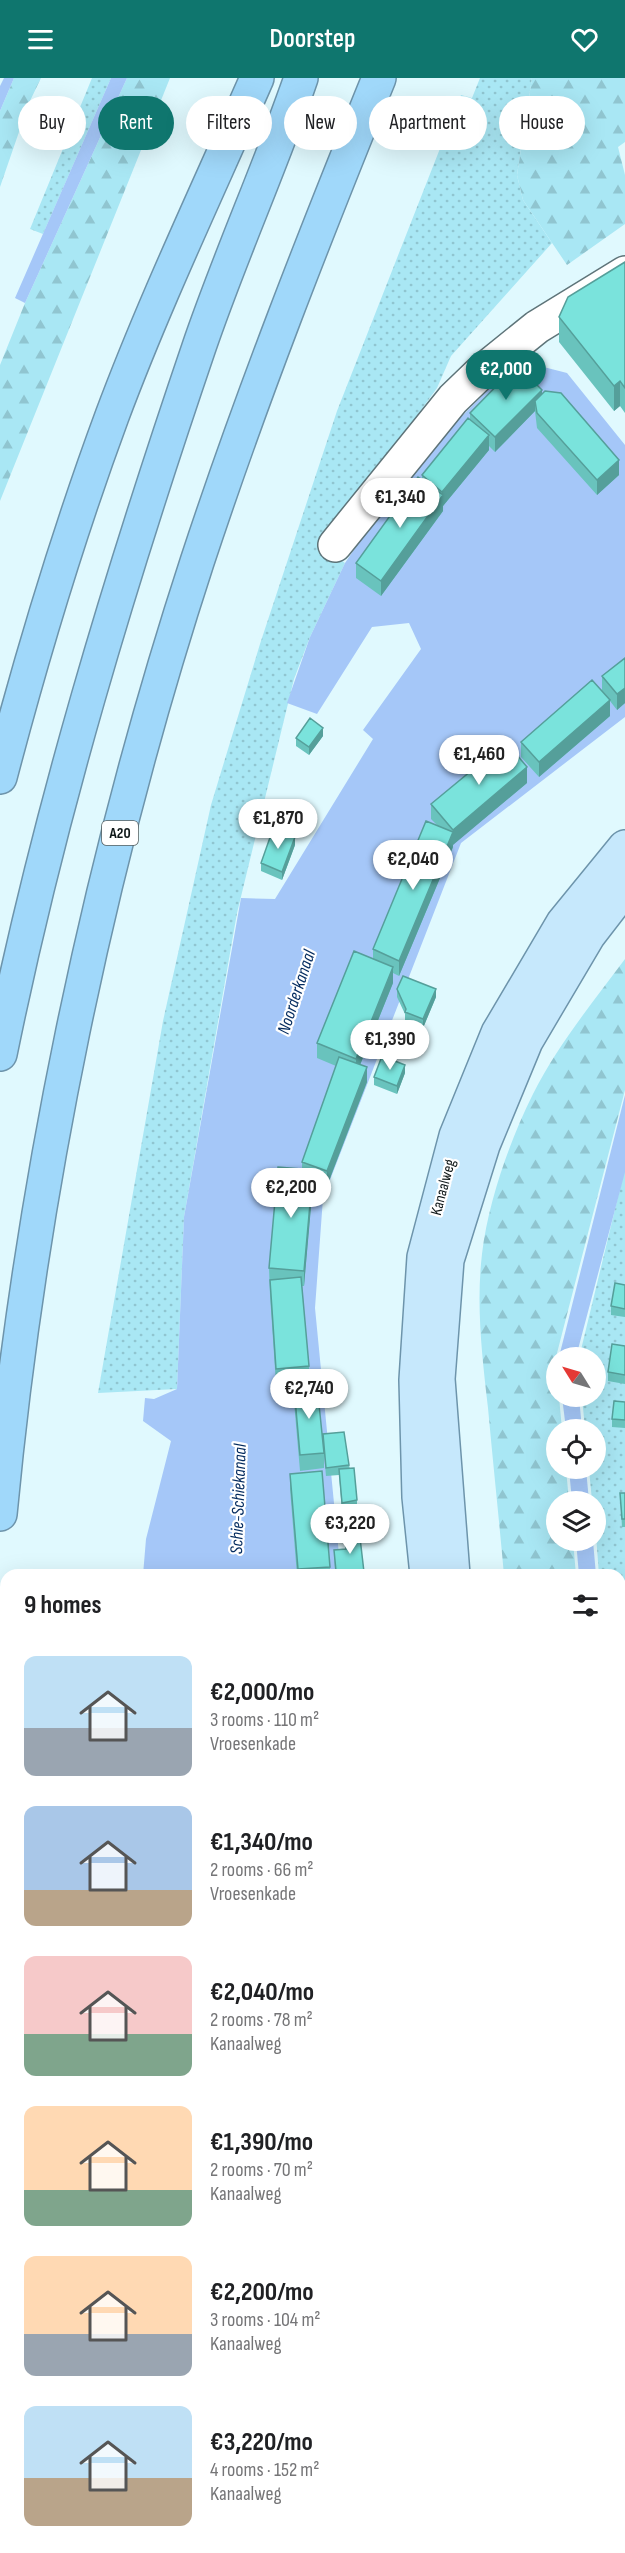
<!DOCTYPE html>
<meta charset="utf-8">
<style>
body{margin:0;font-family:"Sofia Sans Condensed",sans-serif;background:#f2f2f2;color:#202124;height:100vh;display:flex;flex-direction:column;font-size:22px;white-space:nowrap}
*{box-sizing:border-box;margin:0}
p{font-size:20px;color:#757577}
.icon{flex:none;width:33px;height:33px;fill:none;stroke:currentColor;stroke-width:2;stroke-linecap:round;stroke-linejoin:round}
.map{position:relative;flex:1;overflow:hidden}
.sheet{position:absolute;left:0px;top:1491px;width:626px;height:984px;display:flex;flex-direction:column;background:#fff;border-radius:18px 18px 0 0;box-shadow:0 6px 24px #0002}
.sheet>*{flex:none}
.banner{position:absolute;left:18px;top:18px;width:590px;height:54px;display:flex;gap:12px}
.needle{width:39px;rotate:307deg}
.tools{position:absolute;left:546px;top:1269px;display:grid;gap:12px}
.tools a{display:grid;place-items:center;width:60px;height:60px;border-radius:50%;background:#fff;box-shadow:0 6px 24px #0002;font-size:30px}
.price{position:absolute;translate:-50% -51px;padding:0 14px;border-radius:21px;background:#fff;color:#222;font-size:20px;line-height:39px;filter:drop-shadow(0 2px 3px #0008)}
.price::after{content:'';position:absolute;left:50%;top:36px;width:18px;height:14px;margin-left:-9px;background:inherit;clip-path:polygon(0 0,100% 0,50% 100%)}
.price.selected{background:#0f766e;color:#fff}
ul{padding:0;list-style:none}
li{display:flex;align-items:center;gap:18px;height:150px;padding:0 24px}
li span{display:grid;place-items:center;flex:none;width:168px;height:120px;border-radius:12px;color:#555}
li>.icon{margin-inline-start:auto}
span .icon{width:72px;height:72px;fill:#fffc;stroke-width:1}
li b{font-size:26px}
h2{display:flex;justify-content:space-between;align-items:center;height:72px;padding:0 24px;font-size:26px}
.chip{padding:0 21px;border-radius:27px;background:#fff;box-shadow:0 6px 24px #0002;font-size:21px;line-height:54px}
.chip.selected{background:#0f766e;color:#fff}
header{display:flex;justify-content:space-between;align-items:center;height:78px;padding:0 24px;background:#0f766e;color:#fff;font-size:27px;font-weight:600}
.map>svg:first-child{display:block}
</style>
<header><svg class="icon" aria-label="menu" viewBox="0 0 24 24"><path d="M4 6h16M4 12h16M4 18h16"/></svg>Doorstep<svg class="icon" aria-label="heart" viewBox="0 0 24 24"><path d="M12 20l-8-8c-3-5 5-10 8-4 3-6 11-1 8 4z"/></svg></header>
<div class="map">
<svg width="625" height="2475" viewBox="0 0 625 2475">
<defs>
<pattern id="grass-dots" width="8" height="8" patternUnits="userSpaceOnUse" patternTransform="scale(1.5)"><rect width="8" height="8" fill="#a9e7f4"/><path d="M2 2h.1M6 6h.1" fill="none" stroke="#90c5d0" stroke-width="1.8" stroke-linecap="round"/></pattern>
<pattern id="forest-firs" width="22" height="20" patternUnits="userSpaceOnUse" patternTransform="scale(1.5)"><rect width="22" height="20" fill="#a9e7f4"/><path d="M5 1l3.5 6h-7zM16 11l3.5 6h-7z" fill="#90c5d0"/></pattern>
</defs>
<rect width="100%" height="100%" fill="#e0f9fe"/>
<path fill="url(#grass-dots)" d="M92 0H111L43 156 30 151Z
M480 0H532L517 97 523 122 552 165 451 278 437 310 326 463 329 473 345 485 310 559 294 601 237 835 184 1139 177 1311 98 1315 163 943 211 727 260 566 337 333 461 17 472 20Z
M625 1090V1755L620 1700V1497H599L596 1457V1424L592 1423 589 1391 596 1390V1352L585 1351 582 1319 596 1318V1280H579Z
M88 2469H123L122 2475H88Z"/>
<path fill="url(#forest-firs)" d="M14 0H41L29 25 0 109V33Z
M127 0H170L0 423V287L25 225Z
M532 0H625V64L618 69 625 97V146L567 187 523 122 517 97Z
M625 881V1012L556 1279V1318L559 1319 562 1351 556 1352V1390L566 1391 569 1423 556 1424V1462L573 1463 576 1497H504C499 1441 493 1385 488 1330 482 1278 476 1227 482 1176 488 1124 510 1062 533 1016 557 968 593 924 625 881Z
M620 1968 625 2028V2475H604L603 2469H620Z
M161 2469H188L189 2475H161Z"/>
<path fill="#a5c7f8" d="M4 0H14L0 33V8Z
M111 0H127L25 225 15 220Z
M528 285 567 295 625 367V639L461 765 323 1120 315 1230 341 1497H143L146 1461 171 1363 143 1343 145 1320 154 1321 177 1311 184 1139 241 820 275 821 373 661 363 652 421 571 409 545 372 549 317 636 287 625 310 559 345 485 388 421 430 370 506 294Z
M625 1017V1094L576 1279H559Z
M562 1319H579L582 1351H566Z
M569 1391H586L589 1423H572Z
M576 1463H593L596 1497H579Z
M620 1747 625 1805V1977L620 1919Z
M215 2469H433L434 2475H216Z"/>
<g fill="none" stroke-linecap="round" stroke-linejoin="round">
<g stroke="#5e7479" stroke-width="36">
<path id="minor" d="M335 467 453 321 480 295 537 249 625 195"/>
</g>
<g stroke="#6d94ab" stroke-width="36">
<path id="major" d="M427 1497 419 1419 416 1302 424 1179 456 1058 498 955 563 845 625 769
M453 1497 438 1301 447 1182 483 1067 526 963 588 858 625 810
M519 2469 520 2475
M553 2469V2475"/>
</g>
<g stroke="#6d94ab" stroke-width="36">
<path id="highway" d="M0 699C32 577 68 457 112 338 155 223 208 112 257 0
M0 976C49 735 120 501 199 269 230 178 270 90 301 0
M0 1436C30 1118 98 787 197 484 251 320 314 160 379 0
M0 1835 6 1861
M54 2469 55 2475"/>
</g>
<use href="#minor" stroke="#fff" stroke-width="33"/>
<use href="#major" stroke="#c6e8fc" stroke-width="33"/>
<use href="#highway" stroke="#a0d8fa" stroke-width="33"/>
</g>
<path fill="#69c3bd" d="M625 184V335L620 328 614 333 559 264V239Z
M542 316 619 397 597 417 537 350 535 333 495 374 489 368V372L443 428V433L381 518 356 500V485L422 402V397L470 342V335Z
M625 580V625L617 632 610 623V638L539 699 521 679V664L602 613V598Z
M323 658 309 677 296 668V660Z
M527 705 453 766V769L399 898 393 895V905L360 987 367 1004 327 1108 313 1103 304 1208H302L309 1288V1304L276 1306 270 1217 269 1190 302 1091V1084L336 988 317 980V965L373 881V871L437 747 431 741V726Z
M295 767 282 802 261 793V785Z
M397 911 436 919 423 950 405 942V936L397 919Z
M405 995 397 1016 374 1007V999Z
M625 1207V1239L611 1237V1228Z
M625 1268V1306L608 1303V1294Z
M294 1309 324 1375V1390L300 1393 294 1324Z
M625 1324V1350L612 1349V1341Z
M323 1356 349 1387 357 1422V1430L342 1433 339 1397 326 1398 323 1364Z
M290 1396 330 1489V1494L335 1493 334 1472 346 1471 345 1453 359 1451 364 1497H297L290 1411Z
M620 1415H625V1449H622Z"/>
<path fill="#559f9a" d="M620 303V328L614 333V308Z
M542 312V327L535 323V333L495 374V359Z
M489 357V372L443 428V433L381 518V503L442 419V414Z
M619 382V397L597 417V402Z
M625 610V625L617 632V616Z
M610 622V638L539 699V684Z
M323 650V658L309 677V669Z
M527 689V705L453 767V752Z
M453 754V769L399 898V883Z
M295 759V767L282 802V794Z
M393 889V905L356 997V981Z
M436 911V919L423 950V941Z
M405 987V995L397 1016V1008Z
M367 989V1004L327 1108V1093Z
M313 1092V1107L304 1208V1193Z"/>
<path fill="#7ae3dc" stroke="#559f9a" stroke-width="1.5" d="M625 184V310L620 303 614 308 559 239 568 219Z
M517 287 542 312 495 359 470 335Z
M545 313 561 315 619 382 597 402 537 335 535 323Z
M468 340 489 357 442 414 422 397Z
M418 399 443 417 381 503 356 485Z
M625 580V610L617 616 602 598Z
M592 602 610 622 539 684 521 664Z
M310 640 323 650 309 669 296 660Z
M506 664 527 689 453 752 431 726Z
M426 743 453 754 399 883 373 871Z
M273 751 295 759 282 794 261 785Z
M354 873 393 889 356 981 317 965Z
M403 898 436 911 423 941 405 934 406 931 397 911Z
M382 978 405 987 397 1008 374 999Z
M339 979 367 989 327 1093 302 1084Z
M278 1089 313 1092 304 1193 269 1190Z
M301 1199 309 1288 276 1291 270 1202Z
M615 1205 625 1207V1231L611 1228Z
M612 1266 625 1268V1297L608 1294Z
M317 1307 324 1375 300 1377 294 1309Z
M614 1323 625 1324V1342L612 1341Z
M344 1354 349 1387 326 1390 323 1356Z
M354 1390 357 1422 342 1425 339 1391Z
M322 1393 330 1489 298 1491 290 1396Z
M620 1415H625V1441H622Z
M359 1451 364 1494 340 1496V1493H336L334 1472 346 1471 345 1453Z
M340 1493V1497H312V1495Z
M383 2469H417V2475H384Z"/>
<g text-anchor="middle" stroke-width="4.5" stroke-linejoin="round" paint-order="stroke">
<rect fill="#fff" stroke="#565d5d" stroke-width="1.5" x="102" y="743" width="36" height="24" rx="4.5"/>
<g font-size="15" font-weight="bold" fill="#0e1718">
<text x="120" y="760">A20</text>
</g>
<g font-size="16" fill="#0e1718" stroke="#fff">
<text transform="translate(442 1109) rotate(-75)" y="6">Kanaalweg</text>
</g>
<g font-size="18" font-style="italic" fill="#032b5f" stroke="#fff">
<text transform="translate(296 914) rotate(-72)" y="6">Noorderkanaal</text>
<text transform="translate(238 1421) rotate(-88)" y="6">Schie-Schiekanaal</text>
</g>
</g>
</svg>
<div class="tools">
<a><svg class="needle" viewBox="-14 -14 28 28"><path d="M0-13l5 13h-10z" fill="#e53935"/><path d="M0 13l5-13h-10z" fill="#757577"/></svg></a>
<a><svg class="icon" aria-label="locate" viewBox="0 0 24 24"><circle cx="12" cy="12" r="6"/><path d="M12 2v4M12 18v4M2 12h4M18 12h4"/></svg></a>
<a><svg class="icon" aria-label="layers" viewBox="0 0 24 24"><path d="M12 4l9 5-9 5-9-5zM3 14l9 5 9-5"/></svg></a>
</div>
<b class="price selected" style="left:506px;top:323px">€2,000</b>
<b class="price" style="left:400px;top:451px">€1,340</b>
<b class="price" style="left:479px;top:708px">€1,460</b>
<b class="price" style="left:278px;top:772px">€1,870</b>
<b class="price" style="left:413px;top:813px">€2,040</b>
<b class="price" style="left:390px;top:993px">€1,390</b>
<b class="price" style="left:291px;top:1141px">€2,200</b>
<b class="price" style="left:309px;top:1342px">€2,740</b>
<b class="price" style="left:350px;top:1477px">€3,220</b>
<div class="banner">
<a class="chip">Buy</a>
<a class="chip selected">Rent</a>
<a class="chip">Filters</a>
<a class="chip">New</a>
<a class="chip">Apartment</a>
<a class="chip">House</a>
</div>
<section class="sheet">
<h2>9 homes<svg class="icon" aria-label="filters" viewBox="0 0 24 24"><path d="M4 7h16M4 17h16"/><circle cx="9" cy="7" r="2"/><circle cx="15" cy="17" r="2"/></svg></h2>
<ul>
<li><span style="background:linear-gradient(#bfe0f5 60%,#9aa5b1 0)"><svg class="icon" aria-label="home" viewBox="0 0 24 24"><path d="M3 11l9-7 9 7M6 9v11h12V9"/></svg></span><div><b>€2,000/mo</b><p>3 rooms · 110 m²</p><p>Vroesenkade</p></div></li>
<li><span style="background:linear-gradient(#a9c7e8 70%,#b9a48a 0)"><svg class="icon" aria-label="home" viewBox="0 0 24 24"><path d="M3 11l9-7 9 7M6 9v11h12V9"/></svg></span><div><b>€1,340/mo</b><p>2 rooms · 66 m²</p><p>Vroesenkade</p></div></li>
<li><span style="background:linear-gradient(#f6c9c9 65%,#7fa58c 0)"><svg class="icon" aria-label="home" viewBox="0 0 24 24"><path d="M3 11l9-7 9 7M6 9v11h12V9"/></svg></span><div><b>€2,040/mo</b><p>2 rooms · 78 m²</p><p>Kanaalweg</p></div></li>
<li><span style="background:linear-gradient(#ffd9b3 70%,#7fa58c 0)"><svg class="icon" aria-label="home" viewBox="0 0 24 24"><path d="M3 11l9-7 9 7M6 9v11h12V9"/></svg></span><div><b>€1,390/mo</b><p>2 rooms · 70 m²</p><p>Kanaalweg</p></div></li>
<li><span style="background:linear-gradient(#ffd9b3 65%,#9aa5b1 0)"><svg class="icon" aria-label="home" viewBox="0 0 24 24"><path d="M3 11l9-7 9 7M6 9v11h12V9"/></svg></span><div><b>€2,200/mo</b><p>3 rooms · 104 m²</p><p>Kanaalweg</p></div></li>
<li><span style="background:linear-gradient(#bfe0f5 60%,#b9a48a 0)"><svg class="icon" aria-label="home" viewBox="0 0 24 24"><path d="M3 11l9-7 9 7M6 9v11h12V9"/></svg></span><div><b>€3,220/mo</b><p>4 rooms · 152 m²</p><p>Kanaalweg</p></div></li>
</ul>
</section>
</div>
